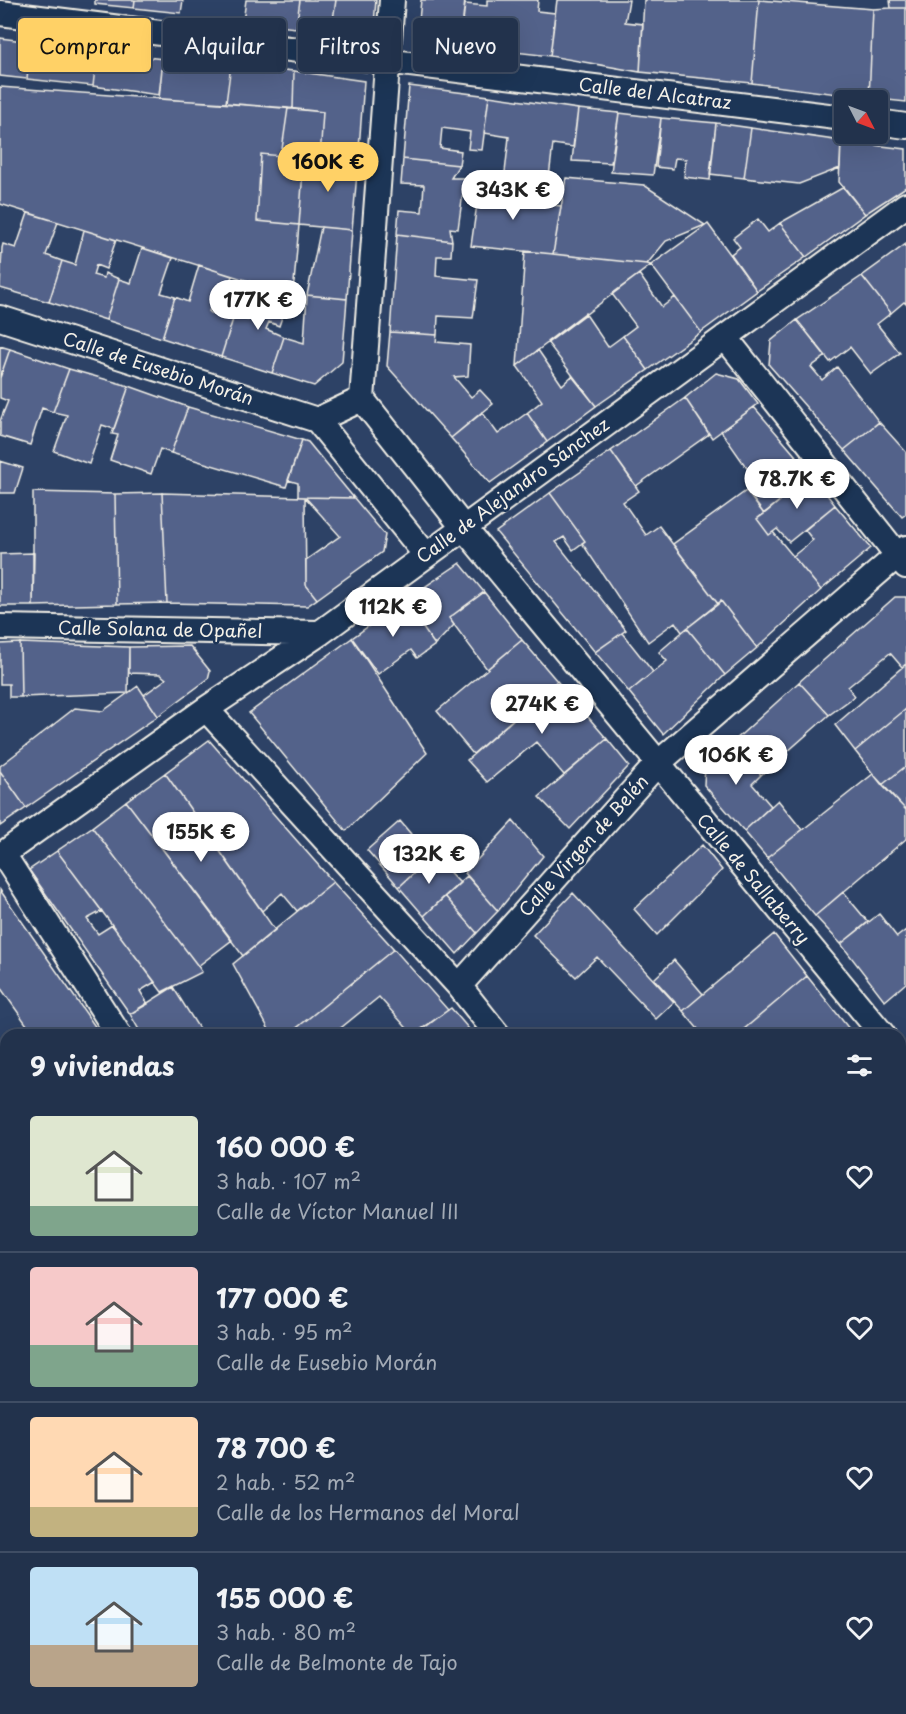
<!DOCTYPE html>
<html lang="es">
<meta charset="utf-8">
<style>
body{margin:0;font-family:"Playpen Sans",sans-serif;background:#2e3e56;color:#f1f3f6;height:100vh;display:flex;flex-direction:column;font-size:22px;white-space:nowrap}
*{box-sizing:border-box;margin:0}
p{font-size:20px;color:#a2aab5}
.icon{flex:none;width:33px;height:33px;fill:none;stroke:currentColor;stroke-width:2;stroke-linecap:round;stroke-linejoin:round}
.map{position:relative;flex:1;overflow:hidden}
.side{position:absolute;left:0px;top:1029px;width:906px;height:686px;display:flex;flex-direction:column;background:#22324c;border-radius:18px 18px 0 0;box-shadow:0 6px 24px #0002,0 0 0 2px #3f4d64}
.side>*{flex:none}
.banner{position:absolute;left:18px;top:18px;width:600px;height:54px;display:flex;gap:12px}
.needle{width:39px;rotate:132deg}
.fabs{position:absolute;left:834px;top:90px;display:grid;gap:12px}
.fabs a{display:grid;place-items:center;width:54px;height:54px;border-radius:6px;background:#22324c;box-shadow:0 6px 24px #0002,0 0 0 2px #3f4d64;font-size:30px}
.price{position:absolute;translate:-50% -51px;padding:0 14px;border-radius:21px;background:#fff;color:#222;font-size:20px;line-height:39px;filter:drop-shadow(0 2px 3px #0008)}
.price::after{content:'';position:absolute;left:50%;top:36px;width:18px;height:14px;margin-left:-9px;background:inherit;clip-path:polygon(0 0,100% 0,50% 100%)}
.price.current{background:#ffd166;color:#111}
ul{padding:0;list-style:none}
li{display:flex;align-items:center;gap:18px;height:150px;padding:0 30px}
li+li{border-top:2px solid #3f4d64}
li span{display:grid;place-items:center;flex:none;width:168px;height:120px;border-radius:6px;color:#555}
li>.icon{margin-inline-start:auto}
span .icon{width:72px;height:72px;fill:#fffc;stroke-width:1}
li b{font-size:26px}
h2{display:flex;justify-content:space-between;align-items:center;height:72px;padding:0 30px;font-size:26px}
.pill{padding:0 21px;border-radius:6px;background:#22324c;box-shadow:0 6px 24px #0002,0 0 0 2px #3f4d64;font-size:21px;line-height:54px}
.pill.current{background:#ffd166;color:#111}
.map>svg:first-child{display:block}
</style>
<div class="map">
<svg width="906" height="1714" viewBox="0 0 906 1714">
<rect width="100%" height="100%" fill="#2d4266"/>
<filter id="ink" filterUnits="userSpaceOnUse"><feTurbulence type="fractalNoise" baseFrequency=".0167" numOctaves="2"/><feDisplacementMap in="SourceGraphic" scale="12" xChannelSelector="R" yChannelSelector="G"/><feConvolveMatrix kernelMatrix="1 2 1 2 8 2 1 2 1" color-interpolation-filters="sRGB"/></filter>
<g filter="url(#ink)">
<path fill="#53628a" stroke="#f4f1e8" stroke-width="1.5" d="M95 0H135L134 8 95 4Z
M135 0H183L181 13 134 8Z
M246 0H300L296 28 243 22Z
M300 0H336L331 33 296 28Z
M336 0H376L373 36 331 33Z
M421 0H465L460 46 417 41Z
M487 0H538L537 11 555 13 550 56 460 46 465 4 487 6Z
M557 0H629L625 22 643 24 640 72 550 56Z
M644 0H759L752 83 640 72Z
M759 0 873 9 869 98 752 83Z
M890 0H906V8H891Z
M891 8H906V102L869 98 873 9Z
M0 38 31 42 27 79 0 76Z
M31 42 97 51 93 86 27 79Z
M97 51 163 59 159 95 93 86Z
M163 59 231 65 226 103 159 99Z
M231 65 294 71 293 109 226 103Z
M294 71 364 81 358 162 320 159 323 112 293 109Z
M409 86 489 96 482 150 468 149 470 132 442 128 440 148 461 151 459 165 403 159Z
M0 87 288 108 281 156 261 154 257 221 299 225 294 283 285 292 0 204Z
M489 96 578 109 573 147 553 144 548 185H554L552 205 502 199 509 137 484 133Z
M288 108 323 112 320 159 304 157 299 225 257 221 261 154 281 156Z
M578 109 619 113 611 163 572 161Z
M619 113 661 118 653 175 611 172Z
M661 118 716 123 710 180 684 177 686 159 675 158 673 169 656 167Z
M716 123 751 128 744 178 710 174Z
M751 128 841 141 840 168 799 184 744 178Z
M841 141 906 149V187L865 214 839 182Z
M304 157 358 162 352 230 299 225Z
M403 159 459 165 451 178H465L458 229 450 228 452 241 397 234 399 210 422 212 424 185 401 184Z
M481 176 505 178 502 199 561 206 553 254 471 246Z
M566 178 644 185 705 225 666 241 647 264 553 254Z
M844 187 865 214 806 257 780 223Z
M28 213 58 222 46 255 62 261 49 302 0 288 2 248 3 244 16 248Z
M758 219 768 232 780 223 806 257 757 291 731 254 740 247 733 238Z
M708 224 757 291 701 332 651 265Z
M321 227 352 230 347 299 307 295Z
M84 230 116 240 106 269 96 265 93 275 104 278 105 273 119 279 106 320 49 302 62 261 75 265Z
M397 234 452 241 451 256H437L436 276 478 280 473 318 438 316 437 335 390 332Z
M906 244V304L904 302 891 313 862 276Z
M142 248 173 258 161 293 175 297 162 338 106 320 119 279 131 283Z
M525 251 647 264 651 265 517 366Z
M199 265 232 276 222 307 211 304 209 312 218 315 220 311 234 316 221 357 162 338 175 297 188 302Z
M639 274 662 307 675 297 701 332 648 370 623 336 636 326 612 294Z
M862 276 891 313 877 324 900 353 871 374 850 347 830 362 797 320Z
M257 283 290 294 279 326 269 322 266 329 284 337 272 373 221 357 234 316 248 320Z
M307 295 347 299 342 362 314 386 272 373 284 337 304 343Z
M585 313 608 347 623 336 648 370 596 406 547 342Z
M797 320 826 356 811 367 822 380 837 367 879 422 844 450 769 365 771 341Z
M390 332 437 335 436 342 470 345 468 376 454 377 471 397 480 390 493 404 451 438 387 366Z
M0 346 10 349 0 378Z
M10 349 69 369 53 412 42 408 30 445 0 436V421L8 401 0 398V378Z
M538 350 562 385 572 376 596 406 547 442 527 413 542 401 517 366Z
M69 369 129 386 114 429 102 425 89 464 54 451 67 415 53 412Z
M716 373 739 379 758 404 712 438 685 398Z
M129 386 188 407 171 453 160 449 151 474 110 460 118 435 112 434Z
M685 398 709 434 636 486 611 451Z
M188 407 302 440 286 487 171 453Z
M754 407 812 475 764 514 753 499 763 491 721 431Z
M482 412 498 434 527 413 547 442 490 483 451 438Z
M879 422 906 452V514L902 517 844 450Z
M302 440 308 442 354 498 298 497V483L288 480Z
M611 451 639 491 623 502 646 535 659 526 718 604 682 632 675 622 648 642 582 543 585 541 550 493Z
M0 461 23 468 15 493H0Z
M812 475 835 505 789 542 777 529 769 535 757 519Z
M746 491 764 514 757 519 769 535 773 532 821 590 757 648 721 601 718 604 673 544Z
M33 492 115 494 117 604 33 606Z
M162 493 167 603 117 604 115 494Z
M162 493 305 497 306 585 317 599 307 606 167 603Z
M550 493 585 541 573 550 564 537 556 542 626 630 595 652 496 532Z
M305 497 354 498 385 535 382 552 317 599 306 585V560L340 536Z
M835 505 871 548 821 590 793 556 813 540 805 530Z
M34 553 33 606H0V554Z
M460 563 484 592 449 618 454 625 435 645 404 601Z
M484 592 522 640 487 669 449 618Z
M895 597H906V664L902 667 890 653 848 687 855 696 829 715 799 682Z
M404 601 435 645 417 658 411 650 378 674 352 638Z
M721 601 757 648 725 675 687 628Z
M687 628 725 675 663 734 629 692 667 661 659 652Z
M622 633 653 672 629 692 595 652Z
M352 638 427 753 346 831 249 713Z
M522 640 557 681 473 754 437 711Z
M20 643 129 647 128 693 21 697Z
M20 643 21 697H9V684H0V644Z
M190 646 210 671 208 679 158 716 144 695 166 679 160 674 129 673V647Z
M906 664V709L855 751 835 725Z
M557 681 607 739 564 775 536 742 487 782 467 760Z
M799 682 829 715 761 775 733 742Z
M138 686 158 716 26 808 0 771V766L75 708 103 711Z
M906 709V766L882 785 855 751Z
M607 739 629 766 570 829 539 797Z
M209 740 333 882 297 911 282 893 262 911 165 773Z
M733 742 761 775 752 784 771 806 744 831 704 785 705 765Z
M906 766V810L882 785Z
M0 771 26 808 0 826Z
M165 773 275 930 243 956 126 801Z
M873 774 906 810V839L815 916 767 858Z
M778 800 802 830 767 858 744 831Z
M126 801 232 940 198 966 92 827Z
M400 821 431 858 399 887 367 850Z
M513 821 543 856 498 911 465 873Z
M92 827 198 966 202 972 162 992 57 851Z
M702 845 722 870 657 935 634 909Z
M57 851 102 911 87 919 98 934 112 925 155 982 140 991 148 1004 130 1014 29 870Z
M433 855 460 883 424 916 399 887Z
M467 876 498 911 477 933 445 896Z
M333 882 394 949 288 1035H272L233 964Z
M0 890 101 1035H34L0 987Z
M843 892 868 922 841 944 815 916Z
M573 893 674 1002 656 1019 597 957 576 977 533 935Z
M445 896 477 933 457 954 424 916Z
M879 914 897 937 906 930V983L885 1001 841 944Z
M774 934 807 976 737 1035H703L683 1011Z
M394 949 448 1010 413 1035 379 997 332 1035H288Z
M674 960 703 994 683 1011 654 979Z
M807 976 854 1035H737Z
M173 987 203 1035H142L130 1014Z
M451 1008 474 1035H415L448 1010Z
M6 1079V1230L0 1220V1082Z
M906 1184V1239L900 1243V1188Z
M0 1220 6 1230V1327L0 1329Z
M906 1239V1257L900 1249V1243Z
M900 1249 906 1257V1294L900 1287Z
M906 1313V1345L900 1350V1318Z
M6 1370V1422L0 1407V1372Z
M900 1401 906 1408V1456L900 1449Z
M6 1448V1506L0 1492V1451Z
M0 1492 6 1506V1528L0 1530Z
M6 1528V1666L0 1669V1530Z
M906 1629V1675L900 1679V1633Z
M786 1708H860L853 1714H778Z"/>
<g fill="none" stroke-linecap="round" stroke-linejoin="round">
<g stroke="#f4f1e8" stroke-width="28">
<path id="minor" d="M392 0 362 399 463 527 883 1035
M0 13 844 118
M878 122 906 126
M0 318 317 420
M725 337 906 566
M317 420 426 555
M317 420 362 399
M0 627 320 633
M206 709 459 986 498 1035
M3 854 119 1035
M0 856 206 709 320 633 906 205
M459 986 657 764 906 548
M900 1055 906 1063
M0 1347 6 1345
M900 1483 906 1489
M0 1689 6 1687
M743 1708 747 1714
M548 1714 557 1708"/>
</g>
<use href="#minor" stroke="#1d3557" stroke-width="24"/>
</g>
</g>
<g text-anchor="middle" stroke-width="5" stroke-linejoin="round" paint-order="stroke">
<g font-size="18" fill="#f4f1e8" stroke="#1d3557">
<text transform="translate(655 94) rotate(7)" y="6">Calle del Alcatraz</text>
<text transform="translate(158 369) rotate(18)" y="6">Calle de Eusebio Morán</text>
<text transform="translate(513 491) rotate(-36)" y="6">Calle de Alejandro Sánchez</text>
<text transform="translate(160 630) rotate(1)" y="6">Calle Solana de Opañel</text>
<text transform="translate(584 846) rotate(-48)" y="6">Calle Virgen de Belén</text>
<text transform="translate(753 879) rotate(50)" y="6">Calle de Sallaberry</text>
</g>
</g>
</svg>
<div class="fabs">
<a><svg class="needle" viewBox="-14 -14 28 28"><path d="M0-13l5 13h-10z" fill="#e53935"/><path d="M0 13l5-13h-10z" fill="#a2aab5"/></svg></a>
</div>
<b class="price current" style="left:328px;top:193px">160K €</b>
<b class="price" style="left:513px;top:221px">343K €</b>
<b class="price" style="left:258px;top:331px">177K €</b>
<b class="price" style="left:797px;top:510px">78.7K €</b>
<b class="price" style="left:393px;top:638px">112K €</b>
<b class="price" style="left:542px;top:735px">274K €</b>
<b class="price" style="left:736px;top:786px">106K €</b>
<b class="price" style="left:201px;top:863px">155K €</b>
<b class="price" style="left:429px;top:885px">132K €</b>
<div class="banner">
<a class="pill current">Comprar</a>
<a class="pill">Alquilar</a>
<a class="pill">Filtros</a>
<a class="pill">Nuevo</a>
</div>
<section class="side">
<h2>9 viviendas<svg class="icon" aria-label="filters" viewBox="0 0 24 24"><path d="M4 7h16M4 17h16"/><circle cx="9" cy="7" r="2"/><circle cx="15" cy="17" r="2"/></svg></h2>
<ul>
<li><span style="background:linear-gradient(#dfe7d0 75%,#7fa58c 0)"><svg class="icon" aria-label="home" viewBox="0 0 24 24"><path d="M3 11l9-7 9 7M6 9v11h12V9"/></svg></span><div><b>160 000 €</b><p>3 hab. · 107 m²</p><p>Calle de Víctor Manuel III</p></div><svg class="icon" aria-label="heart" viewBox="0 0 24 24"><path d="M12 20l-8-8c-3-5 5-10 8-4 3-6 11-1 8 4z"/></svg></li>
<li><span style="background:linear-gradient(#f6c9c9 65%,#7fa58c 0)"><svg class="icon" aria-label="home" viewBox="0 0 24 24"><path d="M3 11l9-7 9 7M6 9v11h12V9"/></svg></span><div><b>177 000 €</b><p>3 hab. · 95 m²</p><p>Calle de Eusebio Morán</p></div><svg class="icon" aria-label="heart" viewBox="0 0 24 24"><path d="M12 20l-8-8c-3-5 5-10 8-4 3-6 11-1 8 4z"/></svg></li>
<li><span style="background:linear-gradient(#ffd9b3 75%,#c2b280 0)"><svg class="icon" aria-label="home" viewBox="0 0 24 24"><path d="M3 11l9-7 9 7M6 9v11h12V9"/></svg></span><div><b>78 700 €</b><p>2 hab. · 52 m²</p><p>Calle de los Hermanos del Moral</p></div><svg class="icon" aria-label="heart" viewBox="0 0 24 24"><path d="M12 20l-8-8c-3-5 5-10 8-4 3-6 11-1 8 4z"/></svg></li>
<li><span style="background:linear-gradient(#bfe0f5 65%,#b9a48a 0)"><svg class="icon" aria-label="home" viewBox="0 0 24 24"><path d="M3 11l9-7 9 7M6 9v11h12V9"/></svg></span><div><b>155 000 €</b><p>3 hab. · 80 m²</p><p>Calle de Belmonte de Tajo</p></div><svg class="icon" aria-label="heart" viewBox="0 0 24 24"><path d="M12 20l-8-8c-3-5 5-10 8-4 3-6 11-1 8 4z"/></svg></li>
</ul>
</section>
</div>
